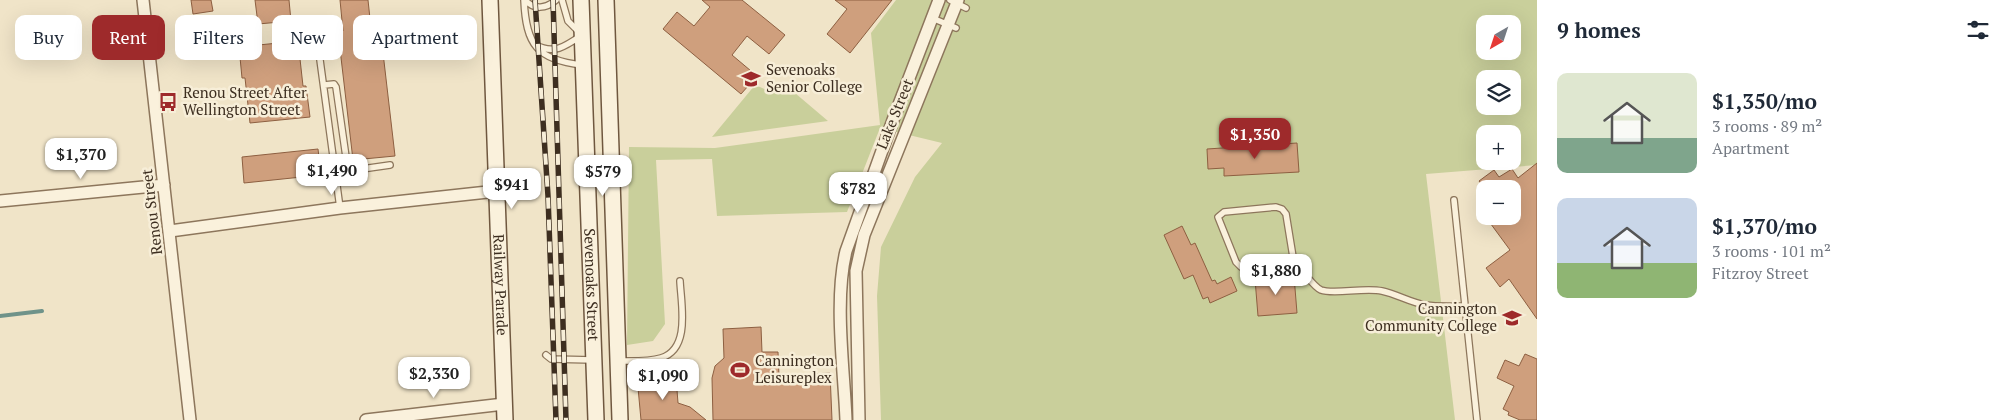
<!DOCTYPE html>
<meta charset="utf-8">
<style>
body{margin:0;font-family:"PT Serif",serif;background:#f6f6f7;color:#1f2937;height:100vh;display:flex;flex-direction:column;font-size:19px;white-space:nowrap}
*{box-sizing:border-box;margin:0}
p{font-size:16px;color:#747a83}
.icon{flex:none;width:28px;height:28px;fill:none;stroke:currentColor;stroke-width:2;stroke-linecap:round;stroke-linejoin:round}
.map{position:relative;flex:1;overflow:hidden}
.panel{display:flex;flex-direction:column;background:#fff;width:475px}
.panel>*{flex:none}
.banner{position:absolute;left:15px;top:15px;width:475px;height:45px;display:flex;gap:10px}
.needle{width:32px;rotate:219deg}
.controls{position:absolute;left:1476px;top:15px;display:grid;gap:10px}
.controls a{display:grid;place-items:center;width:45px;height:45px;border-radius:10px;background:#fff;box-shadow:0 5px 20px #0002;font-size:25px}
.price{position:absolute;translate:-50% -42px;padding:0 11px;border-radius:10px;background:#fff;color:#222;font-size:16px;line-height:32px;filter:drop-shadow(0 1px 2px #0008)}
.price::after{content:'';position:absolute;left:50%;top:30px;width:15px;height:11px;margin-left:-8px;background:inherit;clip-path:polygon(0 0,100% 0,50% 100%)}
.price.current{background:#9e2a2b;color:#fff}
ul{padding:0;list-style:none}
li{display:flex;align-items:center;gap:15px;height:125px;padding:0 20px}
li span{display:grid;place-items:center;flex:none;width:140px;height:100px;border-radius:10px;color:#555}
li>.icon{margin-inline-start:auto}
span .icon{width:60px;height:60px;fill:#fffc;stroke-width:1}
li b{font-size:21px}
h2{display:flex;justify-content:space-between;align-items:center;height:60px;padding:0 20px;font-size:21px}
.tag{padding:0 18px;border-radius:10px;background:#fff;box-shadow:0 5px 20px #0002;font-size:18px;line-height:45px}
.tag.current{background:#9e2a2b;color:#fff}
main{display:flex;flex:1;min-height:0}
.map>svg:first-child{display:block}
</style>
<main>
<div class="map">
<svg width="1537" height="420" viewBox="0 0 1537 420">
<rect width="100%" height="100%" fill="#f0e4c8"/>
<path fill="#c9cf9b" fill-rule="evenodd" d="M896 0H1537V165L1426 174 1455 420H881L877 296 881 247 915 177 942 143 880 128 847 212 717 216 712 159 656 160 665 324 653 341 627 345 629 147 715 148 880 125 871 33ZM1485 24H1512V51H1485ZM1485 79H1512V106H1485ZM1485 134H1512V161H1485Z
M782 82 828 121 712 137 755 85 767 90H774Z"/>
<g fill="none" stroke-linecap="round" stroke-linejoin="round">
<path stroke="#6f938a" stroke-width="4" d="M0 316 42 311"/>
</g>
<path fill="#cf9f7d" stroke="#8d5f41" d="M191 0H211L213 11 193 14Z
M255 0H289L291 21 258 24Z
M340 0H368L371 28 380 27 395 156 353 160 338 32 343 31Z
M702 0H742L785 35 769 54 747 36 732 55 757 76 741 94 663 29 677 12 694 26 710 7Z
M835 0H892L850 53 827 34 847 9Z
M298 41 303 86H306L310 117 250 123 245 78H242L239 47Z
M1297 143 1299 172 1224 176V168L1208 169 1207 149Z
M318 149 321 175 244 183 242 157Z
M1537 163V319L1509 279 1500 287 1486 268 1510 250 1485 216H1512V189H1485L1479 181 1494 170 1499 177 1512 169 1518 178Z
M1182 226 1191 245 1195 243 1212 281 1215 280 1217 284 1231 277 1237 291 1210 303 1208 297 1203 299 1193 275 1184 279 1164 235Z
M1294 276 1297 313 1258 316 1255 279Z
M761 327 762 352H778L779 376 830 373 832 420H713L712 378 715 366 724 358 723 329Z
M1525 354 1537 359V420H1520L1508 415 1509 412 1503 409 1514 386 1497 378 1505 360 1519 366Z
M637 377H676L678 403 690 407 706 420H641Z"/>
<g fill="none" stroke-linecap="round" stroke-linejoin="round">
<g stroke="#8d765c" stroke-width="8">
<path id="lane" d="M524 0C526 45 537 60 582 65
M525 0C534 10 546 9 556 0
M950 0 966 8
M932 18 956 28
M315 23 340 208
M536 45C554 55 566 46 582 35L568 21 562 0
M324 85 334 84 336 87 348 171 390 165
M1454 200 1477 420
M1294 263 1286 214 1282 209 1276 207 1224 212 1218 217 1236 262 1241 267 1294 263C1304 270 1312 286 1321 290 1334 295 1364 287 1382 291 1397 294 1411 303 1426 305 1439 307 1452 306 1465 306
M546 355 551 359 593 360
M618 361C631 361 648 362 661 358 691 349 681 304 680 281"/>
</g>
<g stroke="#8d765c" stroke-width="14">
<path id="street" d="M143 0 190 420
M0 201 164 185
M170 231 340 208 497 191
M366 420 504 404
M846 420C844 369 834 300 846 251L893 120 939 0
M859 420 856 271 864 235 958 0"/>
</g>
<g stroke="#6f573f" stroke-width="18">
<g id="secondary">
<path id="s1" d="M490 0 505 420"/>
<path id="s2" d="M581 0 596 420"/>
<path d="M606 0 620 420"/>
</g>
</g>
<use href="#lane" stroke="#faf1dc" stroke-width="5.5"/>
<use href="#street" stroke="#faf1dc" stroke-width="11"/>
<use href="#secondary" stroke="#faf1dc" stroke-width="15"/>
<g stroke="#3d2e20" stroke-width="5.5">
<path id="rail" d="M535 0 548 196 556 420
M553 0 566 420"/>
</g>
<use href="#rail" stroke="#f7eed8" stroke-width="4" stroke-dasharray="11" stroke-linecap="butt"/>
</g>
<defs>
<g id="school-bare" transform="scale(1.5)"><path d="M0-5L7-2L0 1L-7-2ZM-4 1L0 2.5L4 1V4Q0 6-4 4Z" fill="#9e2a2b" stroke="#f7eed8" stroke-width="2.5" paint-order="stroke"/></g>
<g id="bus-bare" transform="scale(1.5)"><path d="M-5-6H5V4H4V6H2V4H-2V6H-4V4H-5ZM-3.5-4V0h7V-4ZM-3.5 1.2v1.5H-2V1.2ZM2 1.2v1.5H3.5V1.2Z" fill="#9e2a2b" stroke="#f7eed8" stroke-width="2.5" paint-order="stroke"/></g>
<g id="stadium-bare" transform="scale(1.5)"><path d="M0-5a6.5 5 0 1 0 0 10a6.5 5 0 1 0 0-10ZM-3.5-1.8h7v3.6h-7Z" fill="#9e2a2b" stroke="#f7eed8" stroke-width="2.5" paint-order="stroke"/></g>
</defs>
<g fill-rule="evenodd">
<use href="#school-bare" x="751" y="79"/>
<use href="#bus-bare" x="168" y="102"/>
<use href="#school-bare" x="1512" y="318"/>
<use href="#stadium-bare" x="740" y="370"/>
</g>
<g text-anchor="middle" stroke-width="5" stroke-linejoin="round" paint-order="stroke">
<g font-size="15" fill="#3d2e20" stroke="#f7eed8" text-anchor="start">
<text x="766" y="75">Sevenoaks<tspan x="766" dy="17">Senior College</tspan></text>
<text x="183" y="98">Renou Street After<tspan x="183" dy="17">Wellington Street</tspan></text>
<text x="1497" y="314" text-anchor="end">Cannington<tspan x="1497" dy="17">Community College</tspan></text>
<text x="755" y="366">Cannington<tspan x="755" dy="17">Leisureplex</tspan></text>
</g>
<g font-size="15" fill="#3d2e20" stroke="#f7eed8">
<text transform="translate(895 114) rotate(-68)" y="5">Lake Street</text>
<text transform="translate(152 212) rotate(-97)" y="5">Renou Street</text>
<text dy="5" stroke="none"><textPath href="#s1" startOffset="285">Railway Parade</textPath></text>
<text dy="5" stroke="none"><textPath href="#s2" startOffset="285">Sevenoaks Street</textPath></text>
</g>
</g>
</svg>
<div class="controls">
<a><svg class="needle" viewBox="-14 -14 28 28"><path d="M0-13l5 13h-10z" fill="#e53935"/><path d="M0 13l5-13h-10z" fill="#747a83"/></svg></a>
<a><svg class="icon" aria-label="layers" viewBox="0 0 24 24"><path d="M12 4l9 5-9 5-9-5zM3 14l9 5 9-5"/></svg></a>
<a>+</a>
<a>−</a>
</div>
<b class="price current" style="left:1255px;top:160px">$1,350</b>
<b class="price" style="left:81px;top:180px">$1,370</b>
<b class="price" style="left:332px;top:196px">$1,490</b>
<b class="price" style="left:603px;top:197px">$579</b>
<b class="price" style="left:512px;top:210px">$941</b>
<b class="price" style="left:858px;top:214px">$782</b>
<b class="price" style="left:1276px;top:296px">$1,880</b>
<b class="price" style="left:434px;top:399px">$2,330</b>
<b class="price" style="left:663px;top:401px">$1,090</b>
<div class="banner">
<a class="tag">Buy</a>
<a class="tag current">Rent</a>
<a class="tag">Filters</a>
<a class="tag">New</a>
<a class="tag">Apartment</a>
</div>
</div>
<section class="panel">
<h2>9 homes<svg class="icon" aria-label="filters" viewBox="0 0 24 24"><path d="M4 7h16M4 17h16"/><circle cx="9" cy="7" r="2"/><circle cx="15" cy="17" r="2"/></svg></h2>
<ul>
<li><span style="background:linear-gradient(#dfe7d0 65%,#7fa58c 0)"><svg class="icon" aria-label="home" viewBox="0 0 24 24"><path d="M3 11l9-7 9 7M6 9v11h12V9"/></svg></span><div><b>$1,350/mo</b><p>3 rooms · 89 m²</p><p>Apartment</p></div></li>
<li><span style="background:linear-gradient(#c9d6e8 65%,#8fb573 0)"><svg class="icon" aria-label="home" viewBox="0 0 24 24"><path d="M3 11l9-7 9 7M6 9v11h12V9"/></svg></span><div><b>$1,370/mo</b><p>3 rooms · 101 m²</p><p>Fitzroy Street</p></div></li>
</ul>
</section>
</main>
